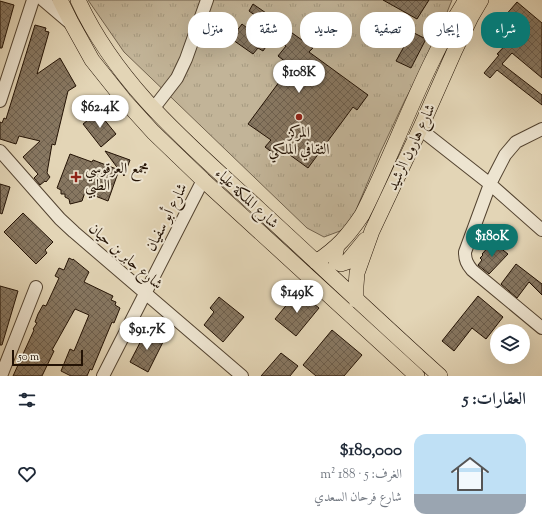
<!DOCTYPE html>
<html lang="ar">
<meta charset="utf-8">
<style>
body{margin:0;font-family:"Sorts Mill Goudy",Amiri,serif;background:#f6f6f7;color:#1f2937;direction:rtl;height:100vh;display:flex;flex-direction:column;font-size:15px;white-space:nowrap}
*{box-sizing:border-box;margin:0}
p{font-size:13px;color:#747a83}
.icon{flex:none;width:22px;height:22px;fill:none;stroke:currentColor;stroke-width:2;stroke-linecap:round;stroke-linejoin:round}
.map{position:relative;height:376px;overflow:hidden;direction:ltr}
.sheet{display:flex;flex-direction:column;background:#fff;flex:1}
.sheet>*{flex:none}
.guide{position:absolute;left:12px;top:12px;width:518px;height:36px;direction:rtl;display:flex;gap:8px}
.buttons{position:absolute;left:490px;top:324px;display:grid;gap:8px}
.buttons a{display:grid;place-items:center;width:40px;height:40px;border-radius:50%;background:#fff;box-shadow:0 4px 16px #0002;font-size:20px}
.scale{position:absolute;left:12px;bottom:10px;width:71px;box-sizing:border-box;padding-left:4px;border:2px solid #231204;border-top:0;font-size:11px;line-height:14px;white-space:nowrap;color:#231204;-webkit-text-stroke:3px #ede4d0;paint-order:stroke}
.price{position:absolute;translate:-50% -34px;padding:0 9px;border-radius:14px;background:#fff;color:#222;font-size:13px;line-height:26px;filter:drop-shadow(0 1px 2px #0008)}
.price::after{content:'';position:absolute;left:50%;top:24px;width:12px;height:9px;margin-left:-6px;background:inherit;clip-path:polygon(0 0,100% 0,50% 100%)}
.price.active{background:#0f766e;color:#fff}
ul{padding:0;list-style:none}
li{display:flex;align-items:center;gap:12px;height:100px;padding:0 16px}
li span{display:grid;place-items:center;flex:none;width:112px;height:80px;border-radius:12px;color:#555}
li>.icon{margin-inline-start:auto}
span .icon{width:48px;height:48px;fill:#fffc;stroke-width:1}
li b{font-size:17px}
h2{display:flex;justify-content:space-between;align-items:center;height:48px;padding:0 16px;font-size:17px}
.pill{padding:0 14px;border-radius:16px;background:#fff;box-shadow:0 4px 16px #0002;font-size:14px;line-height:36px}
.pill.active{background:#0f766e;color:#fff}
.map>svg:first-child{display:block}
</style>
<div class="map">
<svg width="542" height="376" viewBox="0 0 542 376">
<defs>
<pattern id="grass-tufts" width="24" height="20" patternUnits="userSpaceOnUse"><rect width="24" height="20" fill="#c2b498"/><path d="M3 7l-1-3M5 7V3M7 7l1-3M15 17l-1-3M17 17v-4M19 17l1-3" fill="none" stroke="#a69a81"/></pattern>
<pattern id="building-cross-hatch" width="8" height="8" patternUnits="userSpaceOnUse"><rect width="8" height="8" fill="#877761"/><path d="M0 0l8 8M0 8l8-8" fill="none" stroke="#6e604e"/></pattern>
</defs>
<rect width="100%" height="100%" fill="#e3d5b6"/>
<filter id="stains"><feTurbulence type="fractalNoise" baseFrequency=".005" numOctaves="4"/><feColorMatrix values="0 0 0 0 .2 0 0 0 0 .09 0 0 0 0 .02 0 0 0 .5 -.17"/></filter>
<radialGradient id="worn" r=".72"><stop offset=".6" stop-color="#630" stop-opacity="0"/><stop offset="1" stop-color="#630" stop-opacity=".3"/></radialGradient>
<path fill="url(#grass-tufts)" stroke="#72634e" d="M88 0H452L433 47 405 100 380 153 351 222 340 231 324 237 307 228 124 52Z"/>
<path fill="url(#building-cross-hatch)" stroke="#231204" d="M383 0H429L417 19Z
M0 1 14 5 2 48H0Z
M517 2 542 23V78L512 53 502 64 542 95V105L497 70 490 78 484 73 499 55 497 54 513 37 498 24Z
M253 4 282 24 281 25 313 48 309 52 368 95 357 110 353 107 308 168 283 150 278 157 265 147 271 140 248 124 291 66 278 56 286 46 273 37 263 51 258 48 253 54 233 40 238 33 236 32 242 24 247 28 256 16 249 11Z
M35 25 46 28 45 31 49 32 37 74 60 58 76 86 68 91 55 145 52 144 47 173 50 177 46 182 45 181 40 185 34 178 38 174 23 157 40 141 19 136 16 144 0 139V122L2 123 4 118 6 119Z
M412 32 426 39 411 68 396 61Z
M98 112 116 134 101 147 83 124Z
M105 151 130 160 124 176 119 170 108 201 85 192 82 201 70 204 69 199 65 197V194H61V190L57 188 70 154 92 162 93 160 119 170Z
M0 184 10 187 2 214 0 213Z
M23 213 53 242 45 250 47 253 36 264 4 232Z
M492 243 498 248 499 247 508 254 489 274 478 265 482 260 480 258 483 255 482 254Z
M69 258 73 260V259L89 272 84 282 113 296 111 300 116 302 115 305 120 308 114 323 112 322 92 370 90 369 87 376H71L61 371 70 349 74 351 89 315 75 309 52 350 54 351 42 376H13L34 330 33 329 37 323 35 322 38 314 43 305 46 306 59 278 55 276 59 268 64 270Z
M516 264 542 284V295L529 282 517 298 501 284Z
M0 286 18 291 2 345H0Z
M298 291 319 308 296 336 275 319Z
M478 296 503 317 486 339 472 328 454 351 442 341Z
M219 297 244 317 223 342 204 325 214 312 210 308Z
M332 330 362 355 344 376H316L303 365Z
M146 331 164 340 148 372 130 362Z
M281 353 298 366 290 376H261Z"/>
<g fill="none" stroke-linecap="round" stroke-linejoin="round">
<g stroke="#534330" stroke-width="14">
<path id="minor" d="M43 0 70 23
M0 101 33 0
M153 109 177 78 186 59 207 0
M420 129 490 184 542 230
M542 129 516 142 505 155 490 184 465 252C465 260 467 264 472 270L542 328
M0 151 60 219 74 232 242 376
M1 376 36 287
M103 376 203 180"/>
</g>
<g stroke="#231204" stroke-width="16">
<path id="major" d="M60 0 72 24 92 60 124 100 153 132 203 180 417 376
M78 0C118 87 191 146 259 209 320 265 379 321 440 376
M337 246 335 255 336 261 341 264 347 262 365 240
M316 262C337 248 348 236 362 215 398 144 423 67 466 0
M356 300V286L357 273 372 231 420 129 455 50 471 17 481 0"/>
</g>
<use href="#minor" stroke="#ede4d0" stroke-width="12"/>
<use href="#major" stroke="#e3d5b6" stroke-width="15"/>
</g>
<g fill="#8f2418" stroke="#ede4d0" stroke-width="1.5">
<circle cx="299" cy="117" r="4"/>
<path d="M74 171h4v4h4v4h-4v4h-4v-4h-4v-4h4z"/>
</g>
<g text-anchor="middle" stroke-width="4" stroke-linejoin="round" paint-order="stroke">
<g font-size="15" fill="#231204" stroke="#ede4d0">
<text x="299" y="137">المركز<tspan x="299" dy="17">الثقافي الملكي</tspan></text>
<text x="85" y="173" text-anchor="start">مجمع العرقوسي<tspan x="85" dy="17">الطبي</tspan></text>
</g>
<g font-size="15" fill="#231204" stroke="#ede4d0">
<text transform="translate(411 147) rotate(-65)" y="5">شارع هارون الرشيد</text>
<text transform="translate(247 198) rotate(43)" y="5">شارع الملكة علياء</text>
<text transform="translate(166 217) rotate(-63)" y="5">شارع أبو سفيان</text>
<text transform="translate(126 256) rotate(41)" y="5">شارع جابر بن حيان</text>
</g>
</g>
<rect width="100%" height="100%" filter="url(#stains)"/>
<rect width="100%" height="100%" fill="url(#worn)"/>
</svg>
<div class="buttons">
<a><svg class="icon" aria-label="layers" viewBox="0 0 24 24"><path d="M12 4l9 5-9 5-9-5zM3 14l9 5 9-5"/></svg></a>
</div>
<div class="scale">50 m</div>
<b class="price" style="left:299px;top:94px">$108K</b>
<b class="price" style="left:100px;top:129px">$62.4K</b>
<b class="price active" style="left:492px;top:258px">$180K</b>
<b class="price" style="left:297px;top:314px">$149K</b>
<b class="price" style="left:147px;top:351px">$91.7K</b>
<div class="guide">
<a class="pill active">شراء</a>
<a class="pill">إيجار</a>
<a class="pill">تصفية</a>
<a class="pill">جديد</a>
<a class="pill">شقة</a>
<a class="pill">منزل</a>
</div>
</div>
<section class="sheet">
<h2>العقارات: 5<svg class="icon" aria-label="filters" viewBox="0 0 24 24"><path d="M4 7h16M4 17h16"/><circle cx="9" cy="7" r="2"/><circle cx="15" cy="17" r="2"/></svg></h2>
<ul>
<li><span style="background:linear-gradient(#bfe0f5 75%,#9aa5b1 0)"><svg class="icon" aria-label="home" viewBox="0 0 24 24"><path d="M3 11l9-7 9 7M6 9v11h12V9"/></svg></span><div><b>$180,000</b><p>الغرف: 5 · 188 m²</p><p>شارع فرحان السعدي</p></div><svg class="icon" aria-label="heart" viewBox="0 0 24 24"><path d="M12 20l-8-8c-3-5 5-10 8-4 3-6 11-1 8 4z"/></svg></li>
</ul>
</section>
